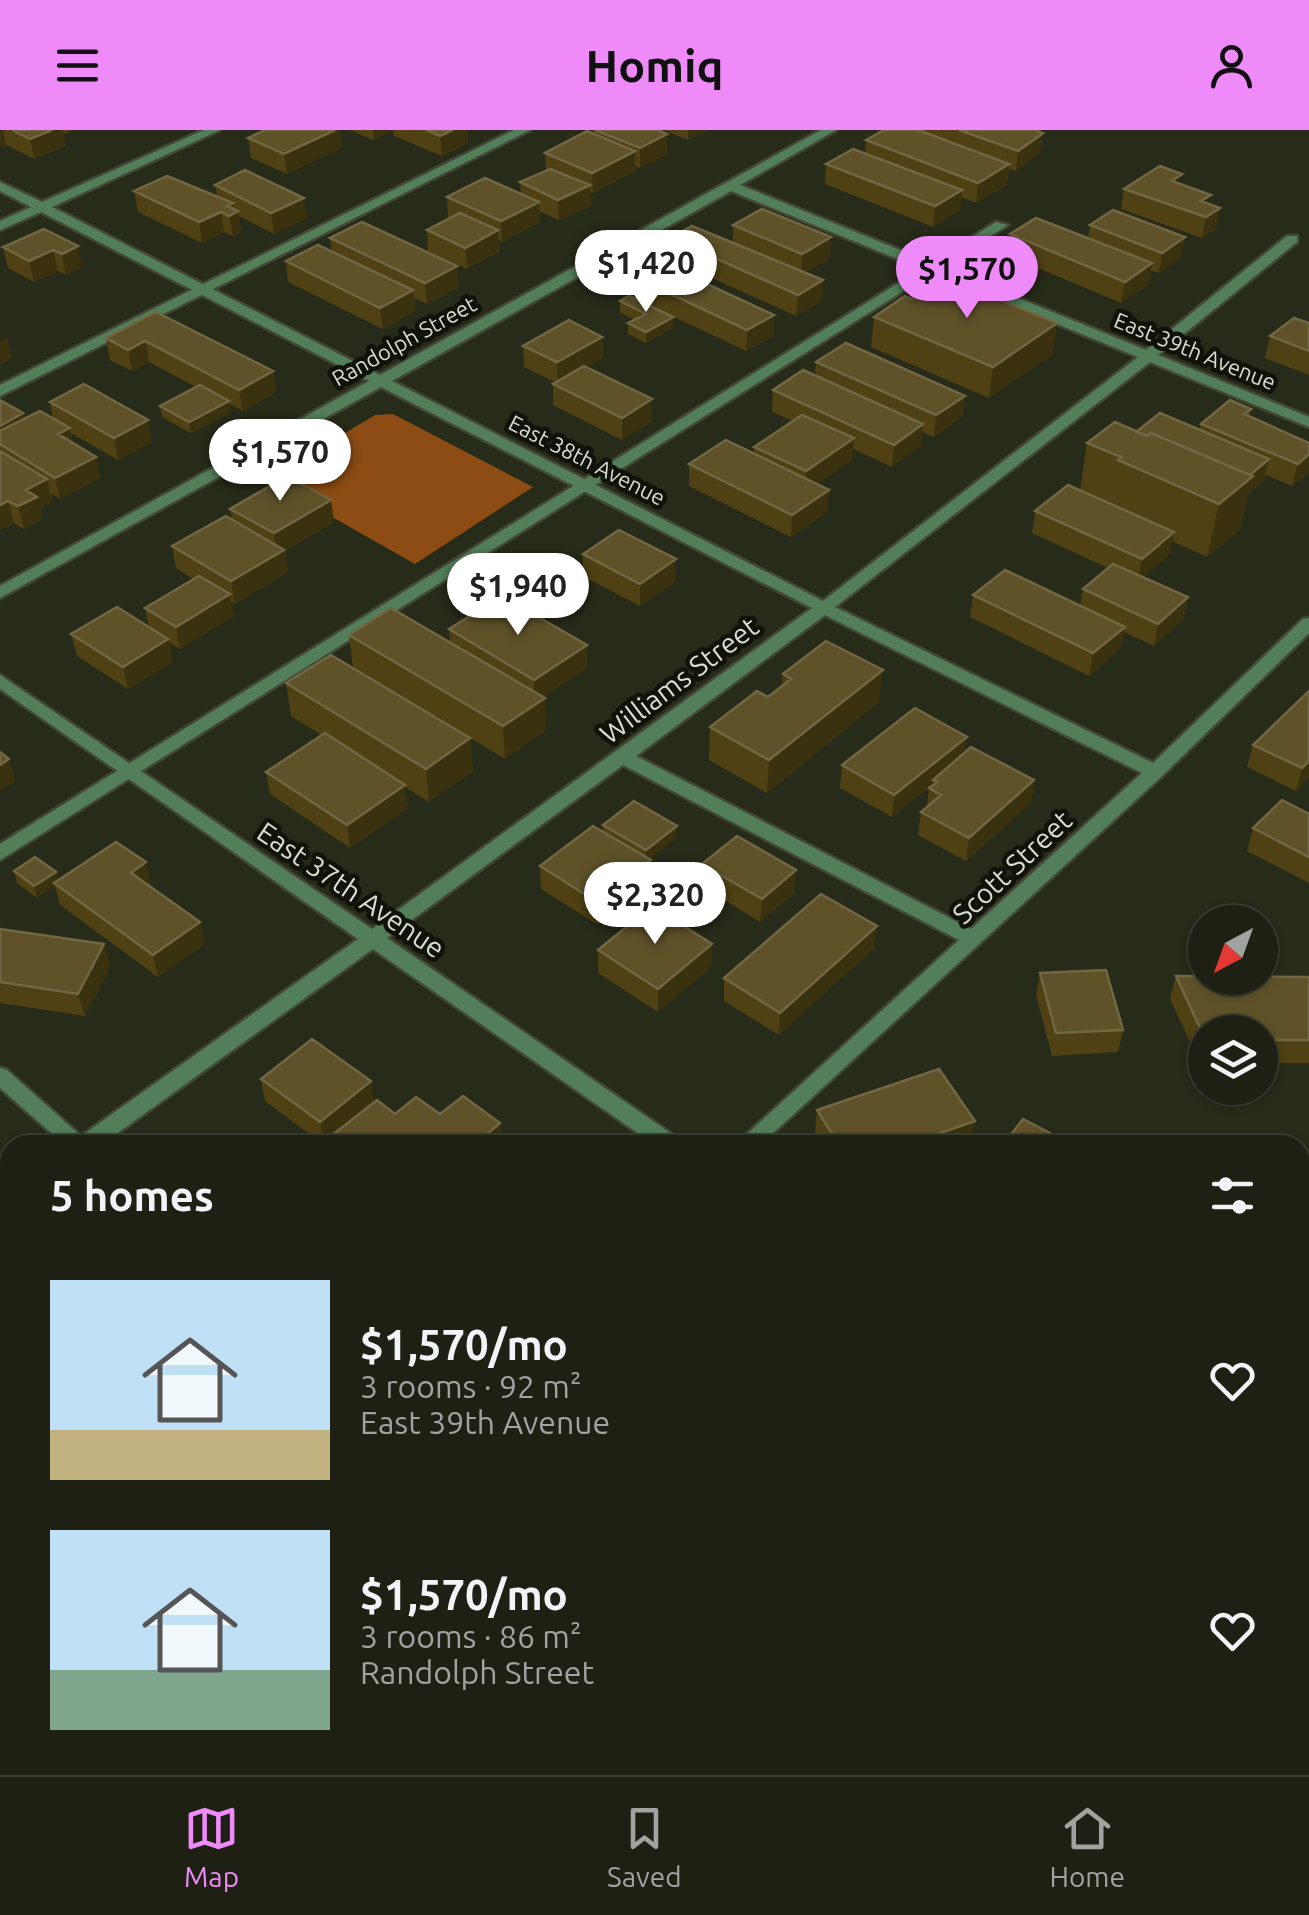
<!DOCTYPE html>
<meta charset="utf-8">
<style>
body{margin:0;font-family:Ubuntu,sans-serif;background:#25281c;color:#f1f3f6;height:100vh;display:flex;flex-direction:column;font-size:38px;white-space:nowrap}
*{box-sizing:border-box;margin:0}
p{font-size:32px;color:#a0a3a0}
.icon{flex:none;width:55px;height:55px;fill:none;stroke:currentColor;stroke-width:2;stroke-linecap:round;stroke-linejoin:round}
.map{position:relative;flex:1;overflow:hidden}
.sheet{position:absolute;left:0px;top:1005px;width:1310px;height:640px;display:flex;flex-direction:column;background:#1d2013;border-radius:30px 30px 0 0;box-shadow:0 2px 8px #0004,0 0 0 2px #3b3e33}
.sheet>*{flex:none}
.needle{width:65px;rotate:221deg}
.tools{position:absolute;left:1188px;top:775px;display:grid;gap:20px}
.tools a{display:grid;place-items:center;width:90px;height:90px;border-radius:50%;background:#1d2013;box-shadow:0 2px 8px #0004,0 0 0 2px #3b3e33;font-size:50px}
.price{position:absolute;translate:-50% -85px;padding:0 22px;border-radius:35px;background:#fff;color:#222;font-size:32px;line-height:65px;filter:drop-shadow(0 2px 5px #0008)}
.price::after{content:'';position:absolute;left:50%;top:60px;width:30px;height:22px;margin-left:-15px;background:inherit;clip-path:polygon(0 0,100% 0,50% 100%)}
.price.on{background:#ee8bf8;color:#111}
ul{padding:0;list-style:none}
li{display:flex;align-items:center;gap:30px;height:250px;padding:0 50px}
li span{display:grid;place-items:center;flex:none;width:280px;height:200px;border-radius:0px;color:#555}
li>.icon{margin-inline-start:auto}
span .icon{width:120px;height:120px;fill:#fffc;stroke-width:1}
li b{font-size:42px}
h2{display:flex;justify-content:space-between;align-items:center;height:120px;padding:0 50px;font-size:42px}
header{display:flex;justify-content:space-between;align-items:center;height:130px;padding:0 50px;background:#ee8bf8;color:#111;font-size:45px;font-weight:700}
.menu{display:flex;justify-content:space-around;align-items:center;height:140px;border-top:2px solid #3b3e33;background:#1d2013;font-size:28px;color:#a0a3a0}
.menu a{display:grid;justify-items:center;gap:5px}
.menu .on{color:#ee8bf8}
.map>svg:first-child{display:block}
</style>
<header><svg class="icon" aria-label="menu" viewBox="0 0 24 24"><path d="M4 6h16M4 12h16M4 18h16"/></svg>Homiq<svg class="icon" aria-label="person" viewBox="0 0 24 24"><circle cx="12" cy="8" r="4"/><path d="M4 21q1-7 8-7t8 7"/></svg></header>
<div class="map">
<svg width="1309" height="1645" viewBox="0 0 1309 1645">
<rect width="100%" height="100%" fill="#272b19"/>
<path fill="#5f3819" d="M272 1635H1265L1299 1645H283Z"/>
<path fill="#8c4c13" d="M393 284 533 357 415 434 267 350 375 285Z
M827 1635H1147L1121 1645H826Z"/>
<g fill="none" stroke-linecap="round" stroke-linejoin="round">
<g stroke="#444736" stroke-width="5">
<path id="service" d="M514 0H530L0 266V255Z
M996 92 1008 95 0 730V714Z
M0 938 7 940 91 1015H65L0 958Z"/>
</g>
<g stroke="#444736" stroke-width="5">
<path id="minor" d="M204 0H220L52 77 380 245 821 0H836L740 55 1146 220 1287 106H1297V112L1158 225 1309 287V297L1150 232 835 477 1153 633 1303 489 1309 488V503L1162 646 760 1015H735L959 810 623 635 387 808 679 1009 682 1015H655L373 819 101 1015H74L77 1009 358 809 0 559V545L372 799 812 478 381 257 0 468V456L369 251 41 82 0 100V91L31 77 0 61V52L42 72ZM731 61 1138 227 823 471 392 251ZM825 485 1142 643 971 799 636 626Z
M1300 1282 1309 1286V1308L1300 1304Z"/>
</g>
<g stroke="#444736" stroke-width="5">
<path id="secondary" d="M0 1533 10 1538V1568L0 1563Z
M81 1635H115L120 1645H86Z"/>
</g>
<path stroke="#757969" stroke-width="8" stroke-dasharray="9 6" stroke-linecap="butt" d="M0 1078 10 1069"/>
<use href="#service" fill="#527f5a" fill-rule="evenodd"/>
<use href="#minor" fill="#527f5a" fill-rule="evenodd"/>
<use href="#secondary" fill="#66b175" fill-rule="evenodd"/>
</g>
<path fill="#504114" d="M0 0H73L65 4 63 3 66 16 35 29 6 15 0 17Z
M349 0H467L468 13 442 26 394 6 393 0 374 10Z
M593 0H658L667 24 640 38 635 36V41L593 63 590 62 591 76 559 90 539 81 540 92 502 112 499 110 500 121 467 139 428 121 427 100 450 88H448L447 67 521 64 520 52 546 41 545 23 593 4Z
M664 0H708L688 10Z
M884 0H1035L1040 23 1016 41 1009 39 1007 55 976 73 961 67 960 80 933 97 825 54 826 34 865 23 866 10Z
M248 8 342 18 287 44 251 28Z
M1180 54 1216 99 1202 108 1121 79 1124 59Z
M215 55 307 88 274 104 239 86 241 102 233 106 224 102 202 113 138 82 134 61 217 67Z
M733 95 830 128 806 142 823 150 822 170 796 186 670 129V108L733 113Z
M1090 95 1185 107 1181 127 1159 143 1151 141 1149 154 1121 173 1007 125 1010 104 1088 108Z
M44 99 82 137 66 145 58 141 34 152 8 138 3 117Z
M330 108 459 157 427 174 414 168 415 181 383 199 288 152 286 131 332 121Z
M628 144 774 206 746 221 628 165Z
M620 171 673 187V198L646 213 628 204V193L635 190 620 182Z
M156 182 273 241 276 262 243 281 230 274 231 282 191 303 162 287 160 276 196 257 149 232 132 241 110 230 106 208Z
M874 187 1053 224 989 268 871 217Z
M1309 193V245L1265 228 1270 206Z
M602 207 603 228 587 237 652 269V291L622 310 553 275V254L555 252 524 237 523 216Z
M816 232 965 266 962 287 934 307 922 302 921 316 892 337 853 319 852 330 817 354 829 360 827 382 791 407 689 356V334L754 324V317L793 291 772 282 773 260 815 246Z
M0 270 23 283 25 289H53L50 272 152 312 118 330 71 303 73 313 100 348 60 369 51 363 52 371 40 378 42 389 24 399 14 393 0 400Z
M1251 279 1249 286 1309 313V342L1292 356 1266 345 1264 351 1248 364 1240 400 1207 427 1172 411 1170 424 1143 447 1188 467 1183 490 1154 516 1124 502 1120 519 1089 546 970 487 973 465 1080 476 1083 459 1108 438 1032 403 1035 381 1080 360 1087 313 1136 302 1199 300 1201 294Z
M331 370 334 392 285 421 288 442 235 474 231 472 234 486 180 519 169 512 173 532 128 559 77 526 71 504 149 497 145 478 193 449 176 438 172 416 232 389 230 379Z
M583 424 675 452 640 476 583 446Z
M449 499 587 515V538L543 567 546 600 505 629 353 537 349 505 450 513Z
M783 544 879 572 767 663 709 630 710 597 768 567 782 556Z
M286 553 470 608 473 641 429 672 405 657 408 678 350 718 270 664 266 642 322 605 291 586Z
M1309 561V647L1296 661 1247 637 1253 615Z
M964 623 1034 650 1031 673 966 731 918 705 921 682 927 677 929 658 933 654 892 687 840 658 842 635Z
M1309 684V753L1247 721 1253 698Z
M603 695 676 708 649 729 651 753 598 795 541 759 540 736 603 702Z
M702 734 794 763 760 792 702 756Z
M14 741 56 742 58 750 151 755 150 756 200 792 205 814 158 847 60 775 55 756 37 768 17 753Z
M0 799 104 814 110 837 85 886 0 873Z
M874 818 779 905 724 871V848Z
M598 820 712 836 658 882 598 843Z
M1040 843 1123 900 1118 922 1052 926 1036 865Z
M1176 846 1309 847V933H1260V902H1205V933H1200L1170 869Z
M261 949 374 972 395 984H440L500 993 502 1015H333L331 1008 324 1015 265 971Z
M817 980 971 1014 967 1015H823L815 1002Z
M10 1151V1236L0 1227V1158Z
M1300 1391 1309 1395V1506L1300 1501Z"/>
<path fill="#3a310e" d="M0 0H3L6 15 0 17Z
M52 0H63L66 16 35 29 30 9Z
M335 0H340L342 18 287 44 284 24Z
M373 0H393L374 10Z
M453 0H467L468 13 442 26 440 6Z
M688 0H708L688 10Z
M1043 3 1040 23 1016 41 1018 21Z
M667 4V24L640 38V18Z
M635 21V41L593 63 592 43Z
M1009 34 1007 55 976 73 978 53Z
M590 55 591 76 559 90 558 70Z
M962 60 960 80 933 97 935 76Z
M304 68 307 88 274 104 271 83Z
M539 72 540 92 502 112 501 91Z
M233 73 234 83 238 81 241 102 233 106 227 76Z
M1220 78 1216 99 1202 108 1206 87Z
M221 82 224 102 202 113 199 92Z
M498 100 500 121 467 139 465 118Z
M831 107 830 128 801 145 802 124Z
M1185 107 1181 127 1159 143 1162 123Z
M78 116 82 137 66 145 62 124Z
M53 120 58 141 34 152 29 131Z
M1152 133 1149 154 1121 173 1125 152Z
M457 136 459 157 427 174 425 153Z
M823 150 822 170 796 186 798 165Z
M413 160 415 181 383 199 380 178Z
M774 185V206L746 221 747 200Z
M673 187V198L646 213V202Z
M1057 193 1053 224 989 268 993 237Z
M7 207 12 228 0 235V211Z
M602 207 603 228 558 254 557 232Z
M145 211 149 232 132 241 128 220Z
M273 241 276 262 243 281 239 260Z
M965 266 962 287 934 307 936 285Z
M652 269V291L622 310V288Z
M229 271 231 282 191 303 189 292Z
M23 283 26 294 0 308V296Z
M148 290 152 312 118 330 114 308Z
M923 294 921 316 892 337 894 315Z
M70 298 74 320 58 304Z
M854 308 852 330 805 363 806 341Z
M1309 324V342L1292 356 1298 334Z
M96 327 100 348 60 369 55 348Z
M1269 329 1264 351 1248 364 1240 400 1207 427 1219 374 1231 360Z
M47 349 52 371 40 378 42 389 24 399 18 376 26 360Z
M829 360 827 382 791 407 792 385Z
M331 370 334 392 285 421 288 442 235 474 231 451 277 424 274 403Z
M8 371 14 393 0 400V375Z
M1174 402 1170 424 1137 452 1142 429Z
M676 429 675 452 640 476V454Z
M230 464 234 486 180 519 176 497Z
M1188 467 1183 490 1154 516 1158 494Z
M1125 497 1120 519 1089 546 1093 523Z
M168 509 173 532 128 559 123 537Z
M587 515V538L535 573 534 550Z
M883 540 879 572 767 663 769 630Z
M545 568 546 600 505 629 503 596Z
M967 607 964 629 933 650V654L892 687 894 665Z
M470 608 473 641 429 672 426 639Z
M9 629 16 651 0 661V635Z
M1309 631V647L1296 661 1302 638Z
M1034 650 1031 673 966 731 969 708Z
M405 655 408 678 350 718 347 695Z
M677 696 676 708 646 732V720Z
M651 730V753L598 795 597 772Z
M146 732 151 755 136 765 131 743Z
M796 740 794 763 760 792 762 769Z
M56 742 59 753H54L55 756 37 768 34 756Z
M200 792 205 814 158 847 153 825Z
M877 796 874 818 779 905 780 883Z
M104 814 110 837 85 886 78 864Z
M712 814V836L658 882V859Z
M371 951 374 974 324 1015 320 992Z
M975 991 971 1014 967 1015H906Z
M500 993 502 1015H474Z"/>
<path fill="#5f5229" stroke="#726743" stroke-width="2.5" d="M12 0H52L30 9Z
M265 0H335L284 24 248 8Z
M426 0H453L440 6Z
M595 0H658L667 4 640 18Z
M884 0H918L1009 34 978 53 866 10Z
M959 0H1035L1043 3 1018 21Z
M587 1 635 21 592 43 545 23Z
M853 19 962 60 935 76 826 34Z
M1160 36 1182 44 1172 51 1211 65 1201 71 1220 78 1206 87 1124 59Z
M550 39 590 55 558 70 520 52Z
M245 40 304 68 271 83 215 55Z
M167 46 233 73 227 76 238 81 229 86 221 82 199 92 134 61Z
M485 48 539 72 501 91 447 67Z
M762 79 831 107 802 124 733 95Z
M1113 80 1185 107 1162 123 1090 95Z
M460 83 498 100 465 118 427 100Z
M1036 88 1152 133 1125 152 1010 104Z
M362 92 457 136 425 153 330 108Z
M692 96 823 150 798 165 670 108Z
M44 99 78 116 62 124 53 120 29 131 3 117Z
M318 115 413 160 380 178 286 131Z
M653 129 774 185 747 200 628 144Z
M944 147 1057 193 993 237 874 187 905 166 911 169Z
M629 166 673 187 646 202 628 193 646 184 620 171Z
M156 182 273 241 239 260 145 211 128 220 106 208Z
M1294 188 1309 193V221L1270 206Z
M569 190 602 207 557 232 523 216Z
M846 213 965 266 936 285 816 232Z
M584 236 652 269 622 288 553 254Z
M803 240 923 294 894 315 773 260Z
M84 254 148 290 114 308 50 272Z
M200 255 229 271 189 292 160 276Z
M0 270 23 283 0 296Z
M1230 270 1251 279 1244 284 1309 313V324L1298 334 1201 294Z
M40 281 70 298 58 304 96 327 55 348 0 314V301Z
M1160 283 1269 329 1250 345 1151 303 1147 306 1136 302Z
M802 285 854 308 806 341 754 317Z
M1115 292 1147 306 1151 303 1253 346 1219 374 1118 330 1121 327 1087 313Z
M726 310 829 360 792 385 689 334Z
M0 321 47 349 26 360 37 367 18 376 8 371 0 375Z
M287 346 331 370 274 403 230 379Z
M1068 355 1174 402 1142 429 1035 381Z
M226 386 284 420 231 451 172 416Z
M619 400 676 429 640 454 583 424Z
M1113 434 1188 467 1158 494 1083 459Z
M1005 440 1125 497 1093 523 973 465Z
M199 446 230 464 176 497 145 478Z
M502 466 587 515 534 550 449 499Z
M117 477 168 509 123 537 71 504Z
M391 478 545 568 503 596 349 505Z
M826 511 883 540 769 630 710 597 757 561 768 567 791 549 783 544Z
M331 525 470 608 426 639 286 553Z
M1309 561V631L1302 638 1253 615Z
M915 578 967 607 894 665 842 635Z
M325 603 405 655 347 695 266 642Z
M971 617 1034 650 969 708 921 682 941 665 929 658 937 652 933 650Z
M0 622 9 629 0 635Z
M1282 670 1309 684V727L1253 698Z
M634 671 677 696 646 720 603 695Z
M593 696 651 730 597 772 540 736Z
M737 706 796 740 762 769 702 734Z
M116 712 146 732 131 743 200 792 153 825 54 753Z
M35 727 56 742 34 756 14 741Z
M821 764 877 796 780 883 724 848Z
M652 776 712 814 658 859 598 820Z
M0 799 104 814 78 864 0 852Z
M1106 840 1123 900 1056 903 1040 843Z
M1176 846 1309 847V910H1260V902H1205V909Z
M312 909 371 951 320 992 261 949Z
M939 939 975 991 906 1015H889L887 1013 882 1015H839L817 980Z
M463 966 500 993 474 1015H343L331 1006 377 970 395 984 416 967 440 984Z
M1023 989 1073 1015H1003Z
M10 1151V1222L0 1213V1158Z
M1300 1391 1309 1395V1481L1300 1476Z"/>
<g text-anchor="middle" stroke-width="9" stroke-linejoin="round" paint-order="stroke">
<g font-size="22" fill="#daddd1" stroke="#11120a">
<text transform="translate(404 211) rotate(-29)" y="8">Randolph Street</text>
<text transform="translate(1195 221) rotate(22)" y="8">East 39th Avenue</text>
<text transform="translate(587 330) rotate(27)" y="8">East 38th Avenue</text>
</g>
<g font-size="28" fill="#daddd1" stroke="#11120a">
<text transform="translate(679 550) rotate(-37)" y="10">Williams Street</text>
<text transform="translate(1012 737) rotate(-43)" y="10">Scott Street</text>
<text transform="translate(351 760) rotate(34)" y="10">East 37th Avenue</text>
</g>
</g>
</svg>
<div class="tools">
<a><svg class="needle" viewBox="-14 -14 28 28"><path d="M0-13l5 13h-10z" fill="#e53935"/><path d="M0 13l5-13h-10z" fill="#a0a3a0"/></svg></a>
<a><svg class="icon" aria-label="layers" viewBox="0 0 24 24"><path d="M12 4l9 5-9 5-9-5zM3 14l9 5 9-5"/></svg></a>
</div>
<b class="price" style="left:646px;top:185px">$1,420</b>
<b class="price on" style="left:967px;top:191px">$1,570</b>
<b class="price" style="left:280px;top:374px">$1,570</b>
<b class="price" style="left:518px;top:508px">$1,940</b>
<b class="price" style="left:655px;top:817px">$2,320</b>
<section class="sheet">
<h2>5 homes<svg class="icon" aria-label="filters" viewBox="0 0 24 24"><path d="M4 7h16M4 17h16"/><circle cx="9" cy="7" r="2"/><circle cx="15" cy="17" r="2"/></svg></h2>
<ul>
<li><span style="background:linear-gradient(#bfe0f5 75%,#c2b280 0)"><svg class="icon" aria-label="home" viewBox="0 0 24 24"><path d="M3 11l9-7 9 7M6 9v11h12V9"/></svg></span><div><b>$1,570/mo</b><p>3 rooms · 92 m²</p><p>East 39th Avenue</p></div><svg class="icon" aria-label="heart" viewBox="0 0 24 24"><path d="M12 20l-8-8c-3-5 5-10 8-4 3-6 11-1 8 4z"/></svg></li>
<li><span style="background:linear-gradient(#bfe0f5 70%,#7fa58c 0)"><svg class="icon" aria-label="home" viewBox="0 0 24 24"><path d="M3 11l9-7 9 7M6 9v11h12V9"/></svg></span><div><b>$1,570/mo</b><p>3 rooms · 86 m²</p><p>Randolph Street</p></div><svg class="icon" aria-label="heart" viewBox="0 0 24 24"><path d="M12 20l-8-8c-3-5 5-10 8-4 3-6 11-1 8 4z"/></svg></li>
</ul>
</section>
</div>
<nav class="menu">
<a class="on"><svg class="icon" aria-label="map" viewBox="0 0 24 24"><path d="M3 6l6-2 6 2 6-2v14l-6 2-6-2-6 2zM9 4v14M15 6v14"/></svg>Map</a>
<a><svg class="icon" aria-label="saved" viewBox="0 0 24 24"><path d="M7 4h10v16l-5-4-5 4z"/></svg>Saved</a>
<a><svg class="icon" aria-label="home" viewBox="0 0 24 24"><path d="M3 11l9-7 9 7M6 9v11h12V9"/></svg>Home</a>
</nav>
